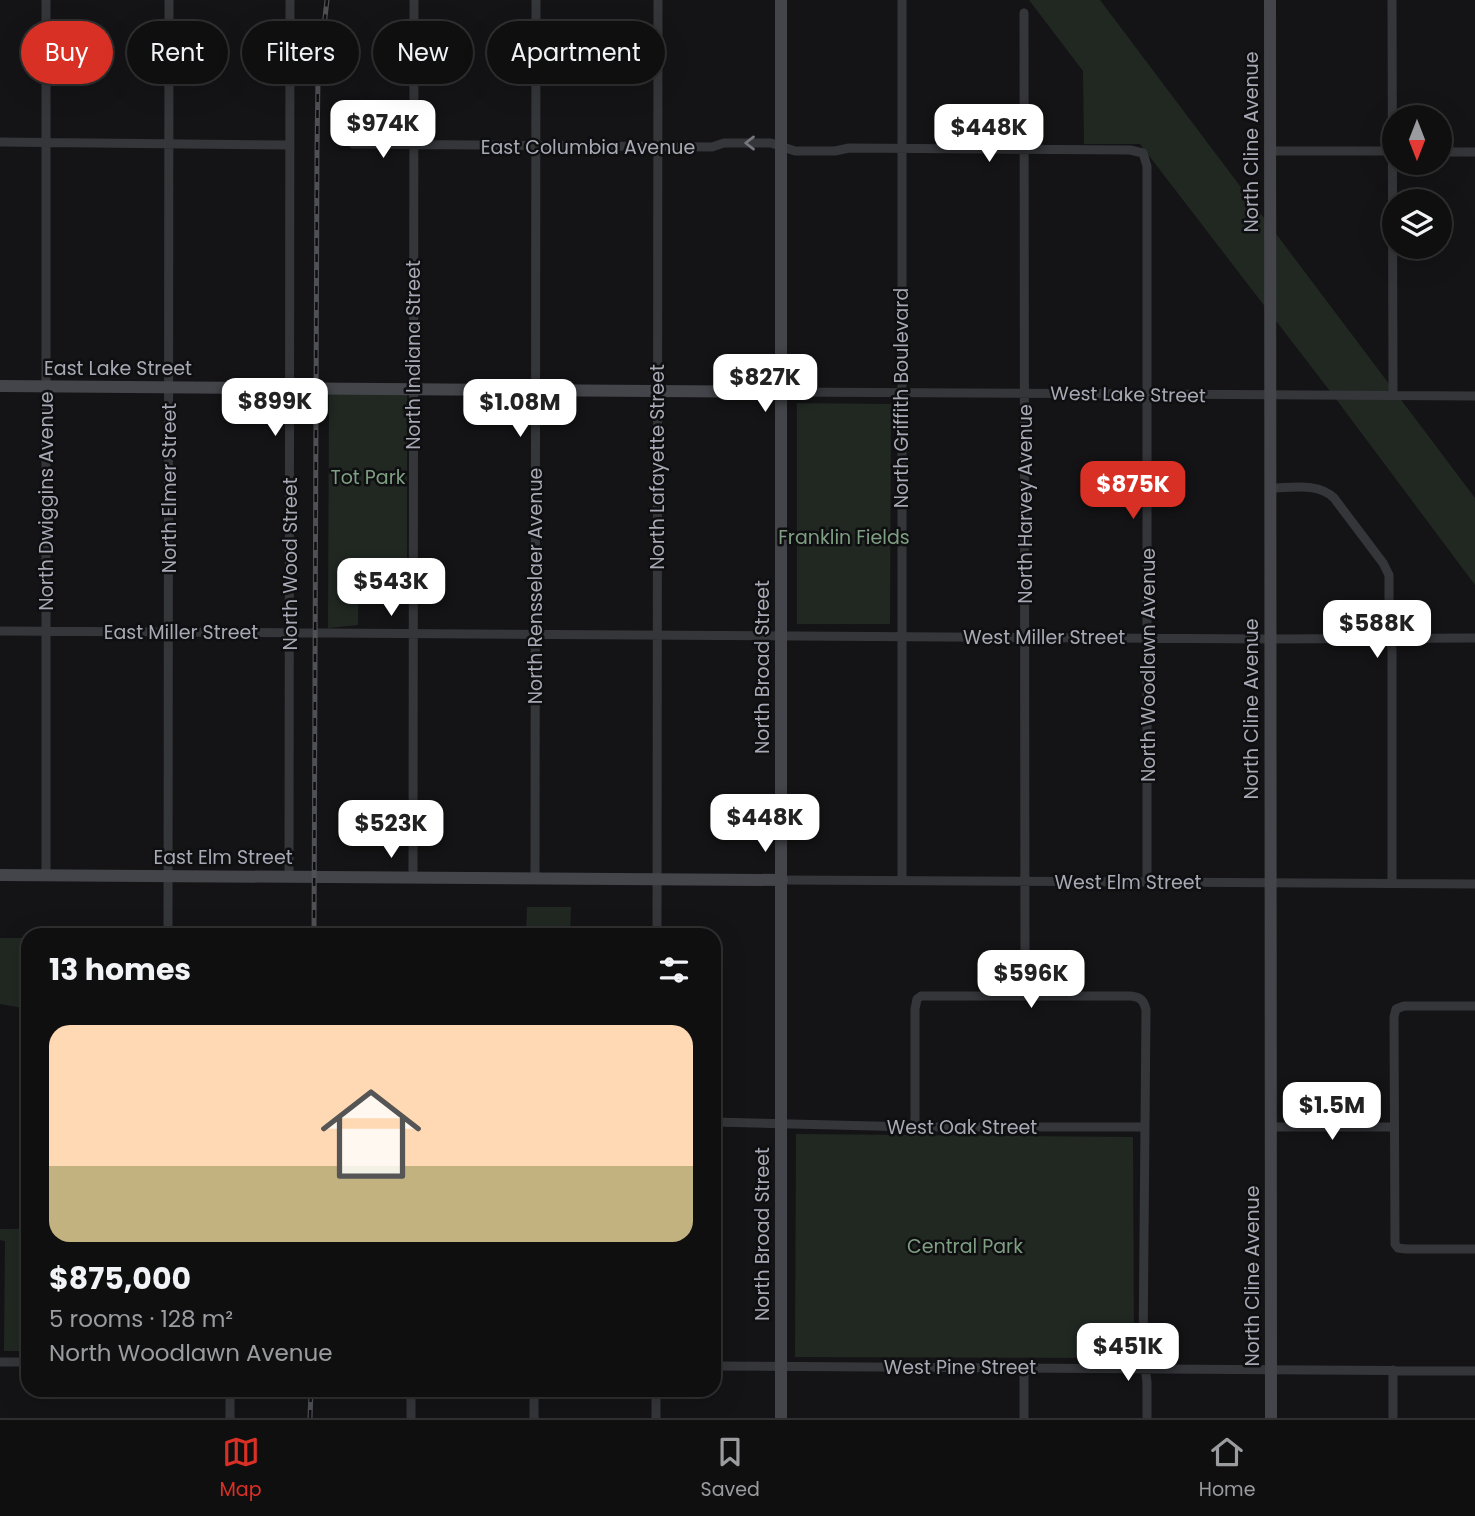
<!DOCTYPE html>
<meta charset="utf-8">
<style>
body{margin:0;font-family:Poppins,sans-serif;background:#181819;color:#f1f3f6;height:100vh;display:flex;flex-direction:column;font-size:26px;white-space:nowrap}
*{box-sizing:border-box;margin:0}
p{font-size:23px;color:#9b9c9f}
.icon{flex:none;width:38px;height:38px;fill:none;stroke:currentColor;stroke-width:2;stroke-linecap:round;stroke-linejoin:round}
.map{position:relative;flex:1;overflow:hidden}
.drawer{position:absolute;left:21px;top:928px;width:700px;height:469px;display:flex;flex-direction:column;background:#0f0f10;border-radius:21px;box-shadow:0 7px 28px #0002,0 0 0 2px #2f2f30}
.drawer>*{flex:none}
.hud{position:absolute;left:21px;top:21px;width:700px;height:63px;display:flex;gap:14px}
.needle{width:46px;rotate:180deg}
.buttons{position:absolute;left:1382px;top:105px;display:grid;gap:14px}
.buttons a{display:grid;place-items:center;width:70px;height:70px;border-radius:50%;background:#0f0f10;box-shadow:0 7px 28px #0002,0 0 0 2px #2f2f30;font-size:35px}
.price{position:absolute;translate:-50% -60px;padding:0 16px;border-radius:14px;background:#fff;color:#222;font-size:23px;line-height:46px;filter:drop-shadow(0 2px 4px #0008)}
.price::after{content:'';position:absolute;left:50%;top:42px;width:21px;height:16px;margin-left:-10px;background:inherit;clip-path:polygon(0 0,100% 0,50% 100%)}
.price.active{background:#d93025;color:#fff}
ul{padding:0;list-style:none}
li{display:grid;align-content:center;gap:14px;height:371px;padding:0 28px}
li+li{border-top:2px solid #2f2f30}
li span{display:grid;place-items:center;height:217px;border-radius:21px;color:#555}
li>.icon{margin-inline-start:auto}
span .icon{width:126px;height:126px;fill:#fffc;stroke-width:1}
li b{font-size:30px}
h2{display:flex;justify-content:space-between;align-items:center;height:84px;padding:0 28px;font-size:30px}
.pill{padding:0 24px;border-radius:32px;background:#0f0f10;box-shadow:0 7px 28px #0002,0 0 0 2px #2f2f30;font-size:24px;line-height:63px}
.pill.active{background:#d93025;color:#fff}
.tabs{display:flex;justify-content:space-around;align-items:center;height:98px;border-top:2px solid #2f2f30;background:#0f0f10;font-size:19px;color:#9b9c9f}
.tabs a{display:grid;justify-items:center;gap:4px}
.tabs .active{color:#d93025}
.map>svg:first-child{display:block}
</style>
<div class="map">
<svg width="1475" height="1418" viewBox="0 0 1475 1418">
<rect width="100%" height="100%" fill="#141416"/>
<path fill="#212822" d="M1029 0H1100L1475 498V585L1333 395 1140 144H1084L1083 71Z
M329 394H407V559L359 560 358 625 328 628Z
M797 403 891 404 890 624H797Z
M527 907H571L570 934H526Z
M0 938H28V1009L0 1004Z
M796 1134 1133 1137 1134 1358 795 1357Z
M0 1229H28V1351H4L5 1241 0 1240Z"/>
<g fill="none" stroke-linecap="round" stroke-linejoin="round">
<path stroke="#35363a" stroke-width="9" d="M1392 0 1393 395
M1024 13 1025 996
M0 142 290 145
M353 144 712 147 724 143H771L795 151H835L849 148 1130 150 1143 153 1147 166V882
M1270 151H1395
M1440 152H1475
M781 392 1475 396
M1270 488C1291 488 1318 482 1334 498L1383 563 1389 575V629L1392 650V883
M0 631 1270 639 1475 638
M46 875V0
M289 876 290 0
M413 877 414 0
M535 878 536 0
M782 880 1475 884
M902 880V0
M168 934 169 0
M657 934 658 0
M1475 1006H1404L1396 1009 1394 1017 1395 1244 1398 1248 1406 1249H1475
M714 1122 915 1127H1144
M915 1127V1009L917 999 921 996H1131C1141 997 1144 1001 1146 1010L1143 1355 1147 1382V1418
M1271 1127H1394
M0 1362H28
M714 1366 1475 1371
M1393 1370V1418
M230 1390V1418
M534 1390V1418
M656 1390V1418
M411 1418V1390
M1024 1418V1368"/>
<path stroke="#44454a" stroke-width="12" d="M781 0V1418
M1270 0 1271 1418
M0 386 781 392
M0 875 782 880"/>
<g stroke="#4f5055" stroke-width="5">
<path id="rail" d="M314 934 317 149 318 78 327 0
M310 1418 311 1390"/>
</g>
<use href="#rail" stroke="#0f0f11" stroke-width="2.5" stroke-dasharray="8" stroke-linecap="butt"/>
</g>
<defs><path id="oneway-chevron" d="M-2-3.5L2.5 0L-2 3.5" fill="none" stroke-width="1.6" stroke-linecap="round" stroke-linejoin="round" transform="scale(1.75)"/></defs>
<use stroke="#74767e" href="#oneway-chevron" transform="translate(750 143) rotate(-180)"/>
<g text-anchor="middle" stroke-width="5" stroke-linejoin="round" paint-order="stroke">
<g font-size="19" fill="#a7aab5" stroke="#0f0f11">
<text transform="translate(1251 142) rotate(-90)" y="7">North Cline Avenue</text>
<text x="588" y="154">East Columbia Avenue</text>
<text transform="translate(413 355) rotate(-90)" y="7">North Indiana Street</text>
<text x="118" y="375">East Lake Street</text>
<text transform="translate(1128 394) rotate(1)" y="7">West Lake Street</text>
<text transform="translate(901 398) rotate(-90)" y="7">North Griffith Boulevard</text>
<text transform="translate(657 467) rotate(-90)" y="7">North Lafayette Street</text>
<text transform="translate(169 488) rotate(-90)" y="7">North Elmer Street</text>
<text transform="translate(46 501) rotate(-90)" y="7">North Dwiggins Avenue</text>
<text transform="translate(1025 504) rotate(-90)" y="7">North Harvey Avenue</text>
<text transform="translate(290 564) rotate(-90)" y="7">North Wood Street</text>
<text transform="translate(535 586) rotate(-90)" y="7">North Rensselaer Avenue</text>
<text x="181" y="639">East Miller Street</text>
<text x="1044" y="644">West Miller Street</text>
<text transform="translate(1148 665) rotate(-90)" y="7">North Woodlawn Avenue</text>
<text transform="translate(762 667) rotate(-90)" y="7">North Broad Street</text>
<text transform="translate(1251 709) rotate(-90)" y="7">North Cline Avenue</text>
<text x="223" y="864">East Elm Street</text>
<text x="1128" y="889">West Elm Street</text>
<text x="962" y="1134">West Oak Street</text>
<text transform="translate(762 1234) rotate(-90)" y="7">North Broad Street</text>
<text transform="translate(1252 1276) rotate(-90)" y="7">North Cline Avenue</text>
<text x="960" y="1374">West Pine Street</text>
</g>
<g font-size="19" fill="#7f9f83" stroke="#0f0f11">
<text x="368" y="484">Tot Park</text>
<text x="844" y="544">Franklin Fields</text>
<text x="965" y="1253">Central Park</text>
</g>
</g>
</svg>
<div class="buttons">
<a><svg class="needle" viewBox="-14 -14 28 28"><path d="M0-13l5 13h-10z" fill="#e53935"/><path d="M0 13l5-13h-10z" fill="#9b9c9f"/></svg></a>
<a><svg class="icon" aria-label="layers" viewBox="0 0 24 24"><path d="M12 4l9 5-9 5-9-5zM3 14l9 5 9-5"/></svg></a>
</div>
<b class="price" style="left:383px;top:160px">$974K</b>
<b class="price" style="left:989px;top:164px">$448K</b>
<b class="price" style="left:765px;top:414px">$827K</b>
<b class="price" style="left:275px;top:438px">$899K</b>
<b class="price" style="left:520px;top:439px">$1.08M</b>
<b class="price active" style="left:1133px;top:521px">$875K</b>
<b class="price" style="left:391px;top:618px">$543K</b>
<b class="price" style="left:1377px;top:660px">$588K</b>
<b class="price" style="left:765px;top:854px">$448K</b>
<b class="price" style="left:391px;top:860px">$523K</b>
<b class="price" style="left:1031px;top:1010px">$596K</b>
<b class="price" style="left:1332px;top:1142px">$1.5M</b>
<b class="price" style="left:1128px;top:1383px">$451K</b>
<div class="hud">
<a class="pill active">Buy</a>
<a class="pill">Rent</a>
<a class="pill">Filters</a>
<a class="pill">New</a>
<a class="pill">Apartment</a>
</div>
<section class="drawer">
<h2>13 homes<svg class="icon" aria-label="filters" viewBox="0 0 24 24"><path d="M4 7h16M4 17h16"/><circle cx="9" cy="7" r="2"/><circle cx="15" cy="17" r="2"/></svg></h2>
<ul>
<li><span style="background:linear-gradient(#ffd9b3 65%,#c2b280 0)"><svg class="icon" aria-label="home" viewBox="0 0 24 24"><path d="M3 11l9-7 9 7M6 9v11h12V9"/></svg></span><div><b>$875,000</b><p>5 rooms · 128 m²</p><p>North Woodlawn Avenue</p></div></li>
</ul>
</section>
</div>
<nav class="tabs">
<a class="active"><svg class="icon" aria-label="map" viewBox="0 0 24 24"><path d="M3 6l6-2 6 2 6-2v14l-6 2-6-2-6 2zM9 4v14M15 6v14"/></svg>Map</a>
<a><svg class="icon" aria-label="saved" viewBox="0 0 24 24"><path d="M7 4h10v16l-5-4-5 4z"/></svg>Saved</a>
<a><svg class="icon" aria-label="home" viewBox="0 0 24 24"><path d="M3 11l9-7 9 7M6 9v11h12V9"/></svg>Home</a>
</nav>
